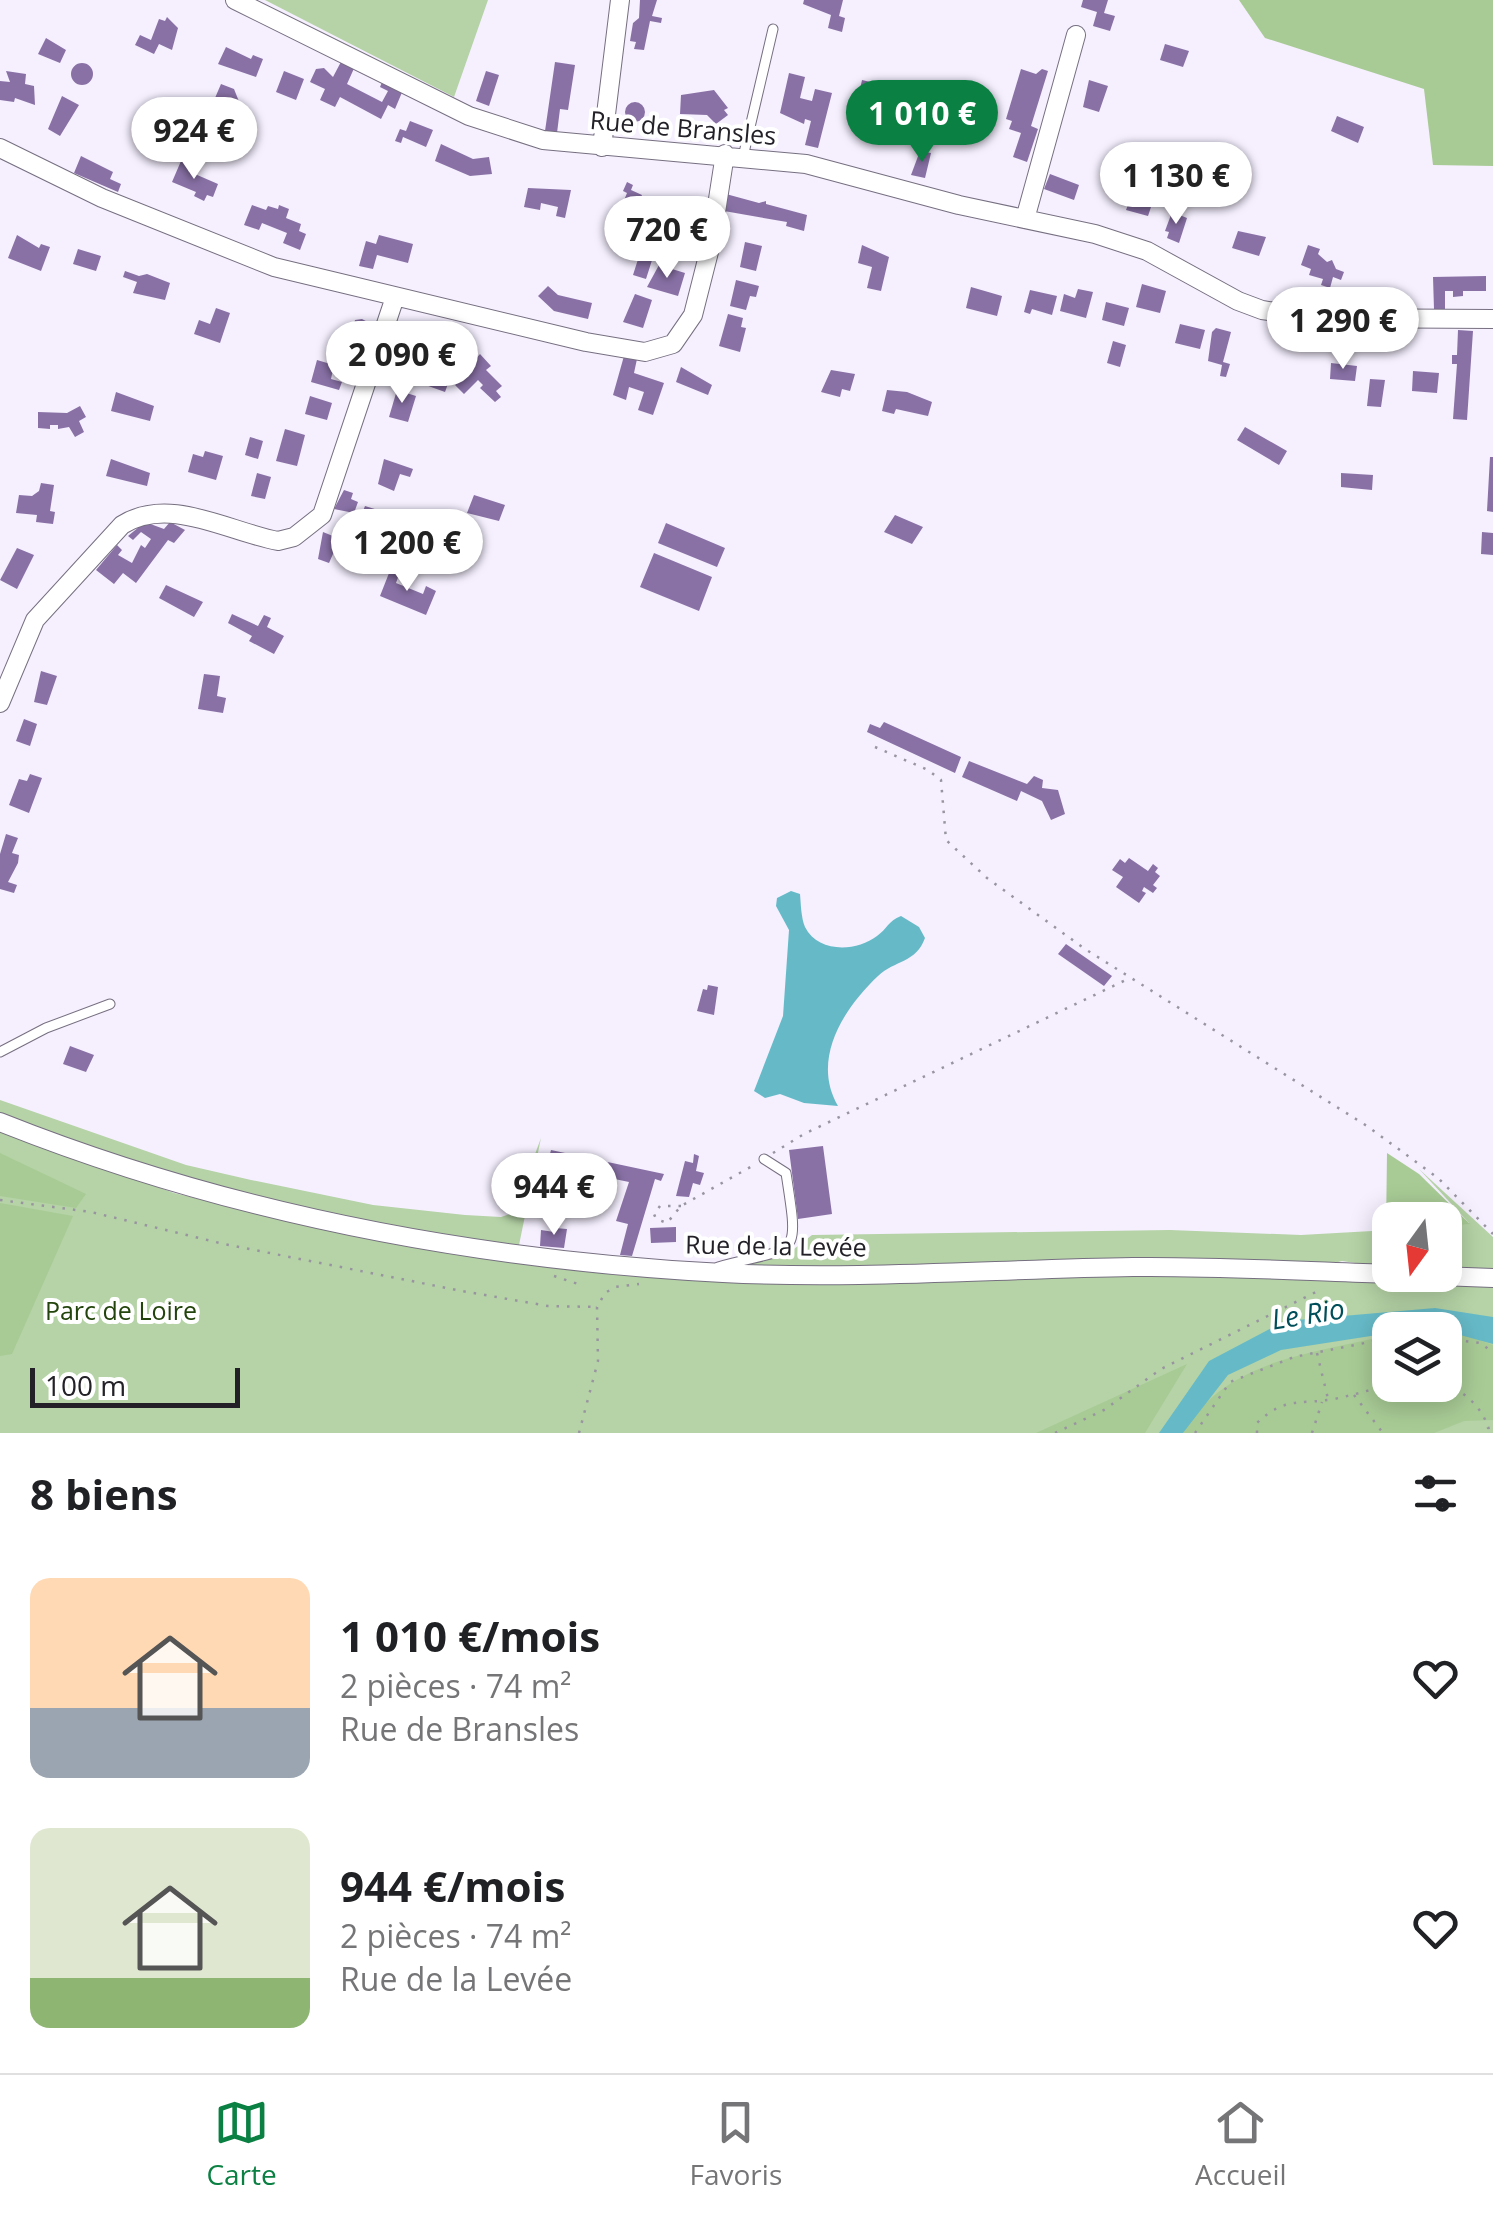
<!DOCTYPE html>
<html lang="fr">
<meta charset="utf-8">
<style>
body{margin:0;font-family:"Open Sans",sans-serif;background:#f2f2f2;color:#202124;height:100vh;display:flex;flex-direction:column;font-size:38px;white-space:nowrap}
*{box-sizing:border-box;margin:0}
p{font-size:32px;color:#757577}
.icon{flex:none;width:55px;height:55px;fill:none;stroke:currentColor;stroke-width:2;stroke-linecap:round;stroke-linejoin:round}
.map{position:relative;height:1433px;overflow:hidden}
.details{display:flex;flex-direction:column;background:#fff;flex:1}
.details>*{flex:none}
.needle{width:65px;rotate:195deg}
.buttons{position:absolute;left:1372px;top:1202px;display:grid;gap:20px}
.buttons a{display:grid;place-items:center;width:90px;height:90px;border-radius:20px;background:#fff;box-shadow:0 5px 25px #0003;font-size:50px}
.scale{position:absolute;left:30px;bottom:25px;width:210px;box-sizing:border-box;padding-left:10px;border:5px solid #232127;border-top:0;font-size:28px;line-height:35px;white-space:nowrap;color:#232127;-webkit-text-stroke:8px #fff;paint-order:stroke}
.price{position:absolute;translate:-50% -85px;padding:0 22px;border-radius:35px;background:#fff;color:#222;font-size:32px;line-height:65px;filter:drop-shadow(0 2px 5px #0008)}
.price::after{content:'';position:absolute;left:50%;top:60px;width:30px;height:22px;margin-left:-15px;background:inherit;clip-path:polygon(0 0,100% 0,50% 100%)}
.price.selected{background:#0b8043;color:#fff}
ul{padding:0;list-style:none}
li{display:flex;align-items:center;gap:30px;height:250px;padding:0 30px}
li span{display:grid;place-items:center;flex:none;width:280px;height:200px;border-radius:20px;color:#555}
li>.icon{margin-inline-start:auto}
span .icon{width:120px;height:120px;fill:#fffc;stroke-width:1}
li b{font-size:42px}
h2{display:flex;justify-content:space-between;align-items:center;height:120px;padding:0 30px;font-size:42px}
.dock{display:flex;justify-content:space-around;align-items:center;height:140px;border-top:2px solid #e0e0e0;background:#fff;font-size:28px;color:#757577}
.dock a{display:grid;justify-items:center;gap:5px}
.dock .selected{color:#0b8043}
.map>svg:first-child{display:block}
</style>
<div class="map">
<svg width="1493" height="1433" viewBox="0 0 1493 1433">
<rect width="100%" height="100%" fill="#f5effe"/>
<path fill="#b5d3a6" fill-rule="evenodd" d="M265 0H488L454 97Z
M0 1100 186 1165 251 1180 373 1205 465 1215 501 1217 513 1213 541 1138 519 1245 397 1230 225 1193 0 1116Z
M0 1130 174 1193 328 1230 391 1242 701 1276 1323 1277 1493 1285V1433H0ZM1390 1330H1445V1385H1390Z
M1419 1169 1493 1237V1272L1445 1270V1226L1469 1223Z
M1170 1230 1301 1235 1390 1230V1268L1342 1261 1326 1265 743 1267 744 1263 785 1256 812 1235Z"/>
<path fill="#a8cb95" d="M1239 0H1493V166L1433 165 1424 89 1265 38Z
M0 1153 86 1194 76 1208 0 1196Z
M1387 1153 1419 1174 1470 1224 1445 1226V1220H1390V1230L1386 1231Z
M0 1203 73 1216 12 1354 0 1356Z
M1452 1330 1493 1345V1420L1464 1421 1434 1433H1179C1232 1361 1294 1357 1376 1338L1390 1337V1385H1445V1331Z
M1187 1364 1145 1433H1036Z"/>
<path fill="#66bac8" d="M791 891 800 894C801 905 801 917 805 927 818 953 856 952 877 936 887 929 888 921 901 916L919 927 925 938C916 963 895 960 878 976 843 1009 811 1060 838 1106L804 1103 780 1094 765 1098 754 1091 783 1016 789 930 776 906 777 898Z
M1435 1308 1493 1317V1344L1431 1327 1390 1330V1333L1281 1350 1228 1375 1183 1433H1159L1209 1361 1285 1321Z"/>
<path fill="#8971a6" d="M640 0H657L652 16 662 18 661 23 650 21 644 50 634 49 636 42 630 41 633 23 639 18Z
M804 0H843L839 16 845 18 842 32 828 28 831 15 803 4Z
M1083 0H1108L1104 13 1115 16 1110 31 1093 26 1097 12 1081 7Z
M167 17 178 28 172 50 159 44 154 54 135 45 140 35 151 40 159 19 165 21Z
M46 38 66 50 60 63 38 54Z
M1165 44 1189 51 1183 67 1160 60Z
M226 47 251 59 253 55 263 59 256 77 218 64Z
M343 58 356 64 347 84 382 102 388 91 380 87 383 80 403 90 395 109 388 105 381 119 340 97 335 107 320 100 325 89 310 82 316 69 324 68 333 77Z
M555 62 575 65 568 110 560 109 557 133 545 131Z
M71 74a11 11 0 1 1 22 0a11 11 0 1 1-22 0Z
M1021 69 1036 74 1042 69 1048 71 1031 126 1038 129 1027 162 1013 157 1021 133 1009 129 1012 121 1006 119Z
M6 71 26 74 25 84 34 86 35 105 15 98 14 102 0 100V81L10 82Z
M284 71 304 79 296 100 276 92Z
M486 71 499 75 489 106 476 101Z
M789 73 805 77 800 98 812 101 815 89 832 93 818 148 805 145 811 121 805 119 804 124 780 113Z
M862 80 879 84 872 112 856 108Z
M1089 80 1108 86 1099 112 1083 107Z
M221 84 234 89 240 104 234 120 220 114 222 101 215 98Z
M714 90 728 108 724 110 728 115 716 124 707 115 680 114 681 95Z
M62 96 79 105 60 136 48 129Z
M912 99 931 104 923 137 901 132Z
M625 112a10 10 0 1 1 20 0a10 10 0 1 1-20 0Z
M1337 116 1364 127 1358 143 1331 131Z
M410 121 433 130 426 147 403 137 401 143 395 141 400 129 406 131Z
M441 144 473 159 489 157 492 174 470 176 435 161Z
M1195 150 1220 164 1213 184 1171 170 1176 156 1183 158 1185 152 1193 155Z
M920 151 931 153 925 178 911 175Z
M81 156 113 172 110 179 121 184 118 192 74 173Z
M181 161 191 165 188 171 218 184 213 197 207 195 204 201 194 196 196 192 172 182Z
M1123 162 1144 168 1146 162 1164 168 1148 216 1126 210 1131 197 1137 199 1139 194 1114 191Z
M1050 174 1079 185 1074 200 1044 189Z
M627 182 633 185 631 190 642 195 632 220 618 215 627 193 623 191Z
M528 188 571 190 565 218 556 216 558 207 541 203 540 210 524 207Z
M726 194 759 203 766 201V204L807 215 804 231 786 226 787 222 724 211Z
M252 205 266 210 268 206 278 209 279 205 289 209 286 218 301 224 299 231 306 234 300 250 283 243 287 233 262 223 259 230 244 225Z
M1172 212 1187 218 1179 243 1167 238 1169 232 1165 231Z
M648 228 661 232 646 279 633 275Z
M1238 231 1266 237 1259 256 1232 248Z
M17 235 39 248 41 244 50 247 41 271 8 258Z
M379 235 413 244 408 263 377 255 373 269 359 266 366 241 376 244Z
M745 242 762 246 756 271 740 267Z
M862 245 889 257 881 291 867 288 872 267 858 263Z
M1308 245 1320 249 1318 254 1327 262 1332 260 1336 269 1344 272 1341 280 1333 277 1330 288 1321 285 1323 279 1309 275 1311 269 1301 265Z
M78 249 101 256 96 271 73 264Z
M659 265 685 273 678 296 647 287Z
M125 271 139 276 147 274 170 283 165 300 133 293 137 282 123 277Z
M1486 276V291H1463V296L1453 297V291H1445V309H1434L1433 277Z
M736 280 759 286 756 297 750 296 746 310 730 306Z
M1142 284 1166 291 1160 313 1136 307Z
M548 286 558 295 592 303 588 319 554 311 538 296Z
M971 287 1002 296 997 316 966 308Z
M1078 289 1093 292 1086 318 1060 311 1064 294 1075 298Z
M1030 290 1057 296 1052 315 1032 309 1030 314 1024 312Z
M635 294 652 300 643 328 623 322Z
M1106 302 1129 308 1124 326 1102 320Z
M216 308 230 313 220 343 194 334 199 320 210 324Z
M728 314 743 318 741 327 746 328 740 352 719 346Z
M362 319 377 327 367 344 350 339 355 320Z
M1180 324 1205 330 1200 349 1175 343Z
M418 325 435 340 418 360 404 344Z
M1216 328 1231 332 1223 362 1230 364 1226 377 1220 376 1222 365 1208 361 1212 332Z
M1458 330 1473 331 1467 420 1453 419 1457 364H1452V355H1457Z
M1113 341 1126 345 1120 367 1107 363Z
M480 354 491 366 486 370 502 386 496 391 501 397 495 402 480 388 483 385 478 380 464 394 455 385 467 375 464 372Z
M624 356 637 359 634 373 664 383 653 415 638 410 644 392 629 387 626 400 613 395Z
M317 360 334 365 331 379 342 382 339 390 311 382Z
M1331 363 1357 366 1355 381 1330 379Z
M681 367 712 385 708 395 676 382Z
M831 370 855 374 850 391 842 389 840 397 821 392Z
M1413 371 1439 373 1437 393 1412 391Z
M423 373 449 381 445 392 420 383Z
M1370 379 1385 380 1381 407 1367 406Z
M397 390 416 396 408 422 389 417Z
M887 390 907 392 932 402 928 416 896 409 894 414 882 411Z
M116 392 154 406 150 421 111 411Z
M310 396 332 403 327 420 305 414Z
M80 406 86 417 79 421 84 432 75 437 69 427 58 429V425H50V429L38 428V412L67 413Z
M1245 427 1287 451 1279 465 1237 440Z
M285 429 305 435 297 466 276 461Z
M250 437 263 441 258 459 245 455Z
M205 451 223 456 216 480 188 472 193 454 203 457Z
M1490 457H1493V512L1487 511Z
M111 459 150 473 147 486 106 476Z
M384 459 413 469 410 477 400 474 394 491 378 484Z
M257 473 271 477 265 499 251 496Z
M1341 473 1373 475 1372 490 1341 487Z
M41 483 54 485 50 511 55 512 53 524 36 522 37 515 16 513 19 495 32 496 39 491Z
M344 490 353 493 351 499 358 502 354 513 334 509Z
M474 495 505 505 499 521 467 513Z
M365 506 378 510 371 526 378 529 374 539 367 536 360 554 352 551 348 560 333 554 329 563 318 559 323 532 350 543Z
M895 515 923 527 912 544 884 532Z
M454 520 462 524 451 555 442 552Z
M145 522 164 529 170 522 185 530 174 543 168 540 136 583 123 573 114 584 96 570 117 545 122 550 118 555 132 563 141 545 145 548 151 539 141 532 133 540 128 536Z
M666 523 725 548 717 567 658 543Z
M1482 532 1493 533V555L1481 554Z
M17 548 34 555 17 589 0 580Z
M654 553 712 577 699 611 640 587Z
M391 568 400 572 396 583 423 594 426 586 436 591 426 615 380 596Z
M166 585 203 602 194 617 159 598Z
M232 614 258 626 264 615 271 618 267 627 284 636 274 654 249 641 252 636 228 623Z
M41 671 57 676 47 705 34 702Z
M204 674 220 676 217 696 226 698 223 713 198 709Z
M24 719 37 724 30 746 16 741Z
M884 722 961 757 955 773 867 732 870 724 880 728Z
M969 761 1027 784 1034 776 1043 780 1042 788 1058 790 1065 814 1051 820 1042 801 1021 791 1017 801 962 777Z
M30 774 42 778 29 813 9 805 19 779 27 781Z
M6 834 18 838 12 853 19 855 18 863 8 882 17 885 14 893 0 889V854Z
M1129 858 1148 871 1153 864 1158 868 1155 872 1160 876 1153 885 1157 888 1153 893 1144 887 1142 891 1146 893 1139 903 1116 887 1123 877 1112 870 1120 859 1125 863Z
M1066 944 1112 976 1104 986 1058 954Z
M708 985 718 987 714 1015 697 1011 703 989 707 990Z
M70 1046 94 1055 86 1072 63 1064Z
M823 1146 832 1214 798 1219 789 1150Z
M551 1150 664 1174 661 1181 655 1179 632 1256 620 1255 628 1224 616 1221 629 1182 547 1165Z
M694 1154 699 1156 696 1171 704 1173 700 1185 693 1183 689 1197 676 1196 685 1161 693 1163Z
M676 1227V1242L651 1243 650 1228Z
M555 1228 567 1229 564 1248 540 1246 541 1230 554 1232Z"/>
<g fill="none" stroke-linecap="round" stroke-linejoin="round">
<g stroke="#766f80" stroke-width="11">
<path id="service" d="M743 157 773 29
M0 1052 46 1028 110 1004
M718 1267C798 1245 800 1263 786 1173L764 1159"/>
</g>
<g stroke="#766f80" stroke-width="20">
<path id="minor" d="M235 0 469 116 543 140 806 164 959 205 1095 234 1147 251 1238 301 1262 310 1315 318 1493 319
M602 147 620 0
M0 148 102 198 274 267 586 342 645 352 673 344 693 315 711 244 725 154
M1025 219 1076 35
M0 703 35 620 122 525C169 495 229 532 278 541L294 537 322 515 395 297
M0 1122C231 1214 475 1260 723 1273 859 1280 996 1269 1133 1267 1218 1266 1304 1271 1390 1274
M1413 1275 1493 1278"/>
</g>
<path stroke="#9995a0" stroke-width="2.5" stroke-dasharray="2.5 8" stroke-linecap="butt" d="M875 747 928 770 941 780 946 840 987 878 1085 949 1367 1126 1438 1178 1493 1234
M773 1153 804 1134 1130 978
M0 1200 91 1212 224 1244 462 1291 548 1306 597 1307
M681 1206H660L654 1214 656 1219 667 1223 681 1206 754 1165
M554 1276 581 1285
M1445 1339 1481 1343 1493 1353
M1317 1353 1328 1399
M1445 1355 1450 1383
M1445 1384C1464 1391 1483 1408 1488 1428L1493 1427
M1354 1395 1383 1433
M579 1433 598 1361 597 1307 605 1293 615 1287 639 1284
M1055 1433 1104 1410 1161 1369 1322 1289
M1195 1433 1230 1382 1294 1357 1390 1338
M1257 1433V1423C1285 1396 1301 1405 1334 1399 1353 1395 1371 1390 1390 1384
M1312 1433 1322 1402"/>
<use href="#service" stroke="#fff" stroke-width="9"/>
<use href="#minor" stroke="#fff" stroke-width="18"/>
</g>
<g text-anchor="middle" stroke-width="8" stroke-linejoin="round" paint-order="stroke">
<g font-size="25" fill="#232127" stroke="#fff">
<text transform="translate(683 128) rotate(5)" y="9">Rue de Bransles</text>
<text transform="translate(776 1246) rotate(1)" y="9">Rue de la Levée</text>
</g>
<g font-size="25" fill="#23440c" stroke="#fff">
<text x="121" y="1320">Parc de Loire</text>
</g>
<g font-size="28" font-style="italic" fill="#004e59" stroke="#fff">
<text transform="translate(1308 1314) rotate(-9)" y="10">Le Rio</text>
</g>
</g>
</svg>
<div class="buttons">
<a><svg class="needle" viewBox="-14 -14 28 28"><path d="M0-13l5 13h-10z" fill="#e53935"/><path d="M0 13l5-13h-10z" fill="#757577"/></svg></a>
<a><svg class="icon" aria-label="layers" viewBox="0 0 24 24"><path d="M12 4l9 5-9 5-9-5zM3 14l9 5 9-5"/></svg></a>
</div>
<div class="scale">100 m</div>
<b class="price selected" style="left:922px;top:165px">1 010 €</b>
<b class="price" style="left:194px;top:182px">924 €</b>
<b class="price" style="left:1176px;top:227px">1 130 €</b>
<b class="price" style="left:667px;top:281px">720 €</b>
<b class="price" style="left:1343px;top:372px">1 290 €</b>
<b class="price" style="left:402px;top:406px">2 090 €</b>
<b class="price" style="left:407px;top:594px">1 200 €</b>
<b class="price" style="left:554px;top:1238px">944 €</b>
</div>
<section class="details">
<h2>8 biens<svg class="icon" aria-label="filters" viewBox="0 0 24 24"><path d="M4 7h16M4 17h16"/><circle cx="9" cy="7" r="2"/><circle cx="15" cy="17" r="2"/></svg></h2>
<ul>
<li><span style="background:linear-gradient(#ffd9b3 65%,#9aa5b1 0)"><svg class="icon" aria-label="home" viewBox="0 0 24 24"><path d="M3 11l9-7 9 7M6 9v11h12V9"/></svg></span><div><b>1 010 €/mois</b><p>2 pièces · 74 m²</p><p>Rue de Bransles</p></div><svg class="icon" aria-label="heart" viewBox="0 0 24 24"><path d="M12 20l-8-8c-3-5 5-10 8-4 3-6 11-1 8 4z"/></svg></li>
<li><span style="background:linear-gradient(#dfe7d0 75%,#8fb573 0)"><svg class="icon" aria-label="home" viewBox="0 0 24 24"><path d="M3 11l9-7 9 7M6 9v11h12V9"/></svg></span><div><b>944 €/mois</b><p>2 pièces · 74 m²</p><p>Rue de la Levée</p></div><svg class="icon" aria-label="heart" viewBox="0 0 24 24"><path d="M12 20l-8-8c-3-5 5-10 8-4 3-6 11-1 8 4z"/></svg></li>
</ul>
</section>
<nav class="dock">
<a class="selected"><svg class="icon" aria-label="map" viewBox="0 0 24 24"><path d="M3 6l6-2 6 2 6-2v14l-6 2-6-2-6 2zM9 4v14M15 6v14"/></svg>Carte</a>
<a><svg class="icon" aria-label="saved" viewBox="0 0 24 24"><path d="M7 4h10v16l-5-4-5 4z"/></svg>Favoris</a>
<a><svg class="icon" aria-label="home" viewBox="0 0 24 24"><path d="M3 11l9-7 9 7M6 9v11h12V9"/></svg>Accueil</a>
</nav>
